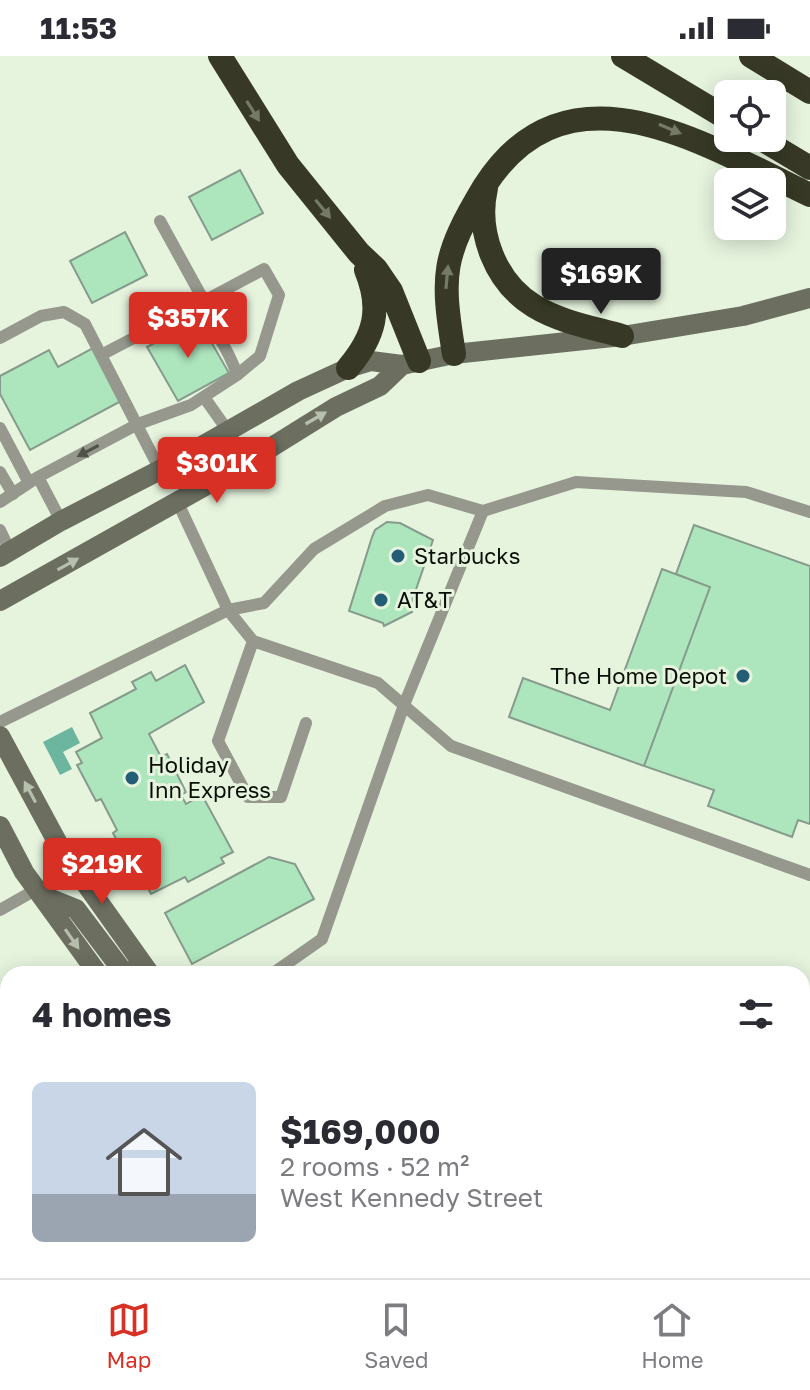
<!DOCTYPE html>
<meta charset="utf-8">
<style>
body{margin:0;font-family:"Golos Text",sans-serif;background:#f7f7f7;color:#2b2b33;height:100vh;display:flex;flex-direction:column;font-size:30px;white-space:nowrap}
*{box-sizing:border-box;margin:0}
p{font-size:26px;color:#7c7c81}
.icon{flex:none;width:44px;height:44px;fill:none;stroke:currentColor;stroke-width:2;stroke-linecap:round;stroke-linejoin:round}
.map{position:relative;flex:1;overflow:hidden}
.drawer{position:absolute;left:0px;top:910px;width:810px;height:312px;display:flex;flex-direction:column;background:#fff;border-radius:24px 24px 0 0;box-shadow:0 4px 20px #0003}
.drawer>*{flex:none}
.fabs{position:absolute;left:714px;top:24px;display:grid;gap:16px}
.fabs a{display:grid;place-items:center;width:72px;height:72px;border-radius:12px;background:#fff;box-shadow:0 4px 20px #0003;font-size:40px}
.price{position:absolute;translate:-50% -68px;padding:0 18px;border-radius:8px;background:#d93025;color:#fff;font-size:26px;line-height:52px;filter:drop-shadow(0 2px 4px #0008)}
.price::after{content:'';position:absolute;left:50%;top:48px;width:24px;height:18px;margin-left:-12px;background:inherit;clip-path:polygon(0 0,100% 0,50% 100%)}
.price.selected{background:#222;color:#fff}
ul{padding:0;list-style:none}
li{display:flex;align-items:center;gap:24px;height:200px;padding:0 32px}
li+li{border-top:2px solid #e1e1e2}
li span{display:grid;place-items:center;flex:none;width:224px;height:160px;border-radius:12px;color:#555}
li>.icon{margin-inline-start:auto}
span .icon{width:96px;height:96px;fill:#fffc;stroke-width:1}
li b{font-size:34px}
h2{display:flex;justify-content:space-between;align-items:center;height:96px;padding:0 32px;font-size:34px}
.status{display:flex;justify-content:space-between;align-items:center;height:56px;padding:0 40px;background:#fff;direction:ltr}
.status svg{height:22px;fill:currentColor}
.tab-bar{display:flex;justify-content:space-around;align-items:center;height:112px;border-top:2px solid #e1e1e2;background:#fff;font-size:22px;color:#7c7c81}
.tab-bar a{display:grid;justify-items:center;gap:4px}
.tab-bar .selected{color:#d93025}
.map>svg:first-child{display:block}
</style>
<div class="status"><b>11:53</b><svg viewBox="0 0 49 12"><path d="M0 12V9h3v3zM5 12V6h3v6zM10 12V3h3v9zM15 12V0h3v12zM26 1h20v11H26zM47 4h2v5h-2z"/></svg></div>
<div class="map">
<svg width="810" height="1222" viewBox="0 0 810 1222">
<rect width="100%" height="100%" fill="#e6f4de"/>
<path fill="#6cb59f" d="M72 671 80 687 63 696 72 713 60 719 43 686Z"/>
<path fill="#ade5bd" stroke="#869b8c" stroke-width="2" d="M240 114 263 157 212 184 189 141Z
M125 176 147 219 92 247 70 205Z
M198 263 229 317 178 345 147 291Z
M93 292 121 345 30 394 0 338V320L49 294 58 311Z
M387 466 400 467 433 484 410 551 412 556 384 570 383 567 349 555 372 481 375 474Z
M694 469 810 510V768L798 764 792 781 708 750 714 734 644 710 710 531 676 518Z
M662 513 710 531 644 710 509 661 523 622 610 654Z
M185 609 204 646 149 678 161 701 167 698 186 736 181 739 186 748 202 739 233 796 221 802 224 807 188 826 185 821 151 838 140 816 135 819 113 777 117 774 101 743 96 745 77 709 82 707 76 696 102 682 90 657 136 633 132 626 151 616 156 625Z
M269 801 295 808 314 843 192 908 165 857Z"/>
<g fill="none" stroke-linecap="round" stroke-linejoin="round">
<path stroke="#96988e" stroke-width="12" d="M160 165 204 245
M191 252 264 213 279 239 260 300 237 319
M0 282 41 260 64 256 85 268 160 414
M204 341 228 375
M0 372 29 427
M0 416 13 438
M38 421 61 465
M0 446 38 421 138 368 191 349 237 319C231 300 209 258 191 252L101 299
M178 447 228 554 253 585 378 627 451 690 810 819
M0 474 10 495
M253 585 218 685 248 741H281L306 667
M0 666 228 554 264 547 314 493 385 450 428 439 483 455
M0 854 37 833
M272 918 322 883 404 649 483 455 576 426 746 436 810 456
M0 1113 8 1109
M802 1146 810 1149"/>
<path stroke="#6c6f60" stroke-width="20" d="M0 501 61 465 160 414 298 335 348 312 371 305 402 309 454 298 622 280 743 260 810 242
M0 545 246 407 336 351 380 330 402 309
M0 680 61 793 150 918
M0 770 24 816 98 918
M41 839 76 853 122 914 137 918
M452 1214 466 1222H502
M546 1214 567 1222"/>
<path stroke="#373926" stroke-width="24" d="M220 0 288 109 359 197 376 213 391 235 419 305
M623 0 728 63
M751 0 810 36
M760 82 810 112
M486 132C476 176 495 226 534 250 560 266 594 272 622 280
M454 298C441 218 442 201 484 131 567 0 704 88 810 139
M348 312C375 280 382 253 366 214"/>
</g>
<defs><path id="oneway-solid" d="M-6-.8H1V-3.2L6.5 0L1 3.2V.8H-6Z" transform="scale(2)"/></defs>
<g fill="#747a66">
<use href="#oneway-solid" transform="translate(253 55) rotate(58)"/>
<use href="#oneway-solid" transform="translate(670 73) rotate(23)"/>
<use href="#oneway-solid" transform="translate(323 153) rotate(51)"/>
<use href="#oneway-solid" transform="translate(447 221) rotate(-85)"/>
</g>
<g fill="#b5bfac">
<use href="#oneway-solid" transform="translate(316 362) rotate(-30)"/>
<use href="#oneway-solid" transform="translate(68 508) rotate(-29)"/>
<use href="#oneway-solid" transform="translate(30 736) rotate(-118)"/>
<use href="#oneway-solid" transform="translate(72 883) rotate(55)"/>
</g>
<use fill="#50534a" href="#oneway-solid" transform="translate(88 395) rotate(152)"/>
<g fill="#245d76" stroke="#e6f4de" stroke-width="3">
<circle cx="398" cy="500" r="8"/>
<circle cx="381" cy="544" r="8"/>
<circle cx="743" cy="620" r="8"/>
<circle cx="132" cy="722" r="8"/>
</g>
<g text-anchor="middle" stroke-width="6" stroke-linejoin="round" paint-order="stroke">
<g font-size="22" fill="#0a0e07" stroke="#e6f4de" text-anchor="start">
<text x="414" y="508">Starbucks</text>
<text x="397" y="552">AT&amp;T</text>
<text x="727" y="628" text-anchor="end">The Home Depot</text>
<text x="148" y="717">Holiday<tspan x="148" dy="25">Inn Express</tspan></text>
</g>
</g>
</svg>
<div class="fabs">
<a><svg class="icon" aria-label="locate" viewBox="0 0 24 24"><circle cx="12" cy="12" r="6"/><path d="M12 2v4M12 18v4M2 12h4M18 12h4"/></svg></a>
<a><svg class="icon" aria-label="layers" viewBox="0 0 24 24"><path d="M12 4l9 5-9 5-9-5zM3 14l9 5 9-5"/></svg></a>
</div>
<b class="price selected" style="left:601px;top:260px">$169K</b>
<b class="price" style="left:188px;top:304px">$357K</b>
<b class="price" style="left:217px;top:449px">$301K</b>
<b class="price" style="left:102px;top:850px">$219K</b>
<section class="drawer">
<h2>4 homes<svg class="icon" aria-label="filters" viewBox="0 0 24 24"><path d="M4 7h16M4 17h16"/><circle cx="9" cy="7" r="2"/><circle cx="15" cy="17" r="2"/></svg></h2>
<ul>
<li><span style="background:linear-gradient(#c9d6e8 70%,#9aa5b1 0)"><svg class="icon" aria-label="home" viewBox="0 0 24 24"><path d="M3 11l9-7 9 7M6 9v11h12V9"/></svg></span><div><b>$169,000</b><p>2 rooms · 52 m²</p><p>West Kennedy Street</p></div></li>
</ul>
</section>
</div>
<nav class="tab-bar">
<a class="selected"><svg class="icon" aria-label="map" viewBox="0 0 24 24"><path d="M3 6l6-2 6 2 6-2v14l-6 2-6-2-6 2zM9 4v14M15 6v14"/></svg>Map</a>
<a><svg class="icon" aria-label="saved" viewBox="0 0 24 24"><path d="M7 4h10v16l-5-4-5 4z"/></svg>Saved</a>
<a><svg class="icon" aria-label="home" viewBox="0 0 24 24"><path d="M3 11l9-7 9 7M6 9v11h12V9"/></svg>Home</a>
</nav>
